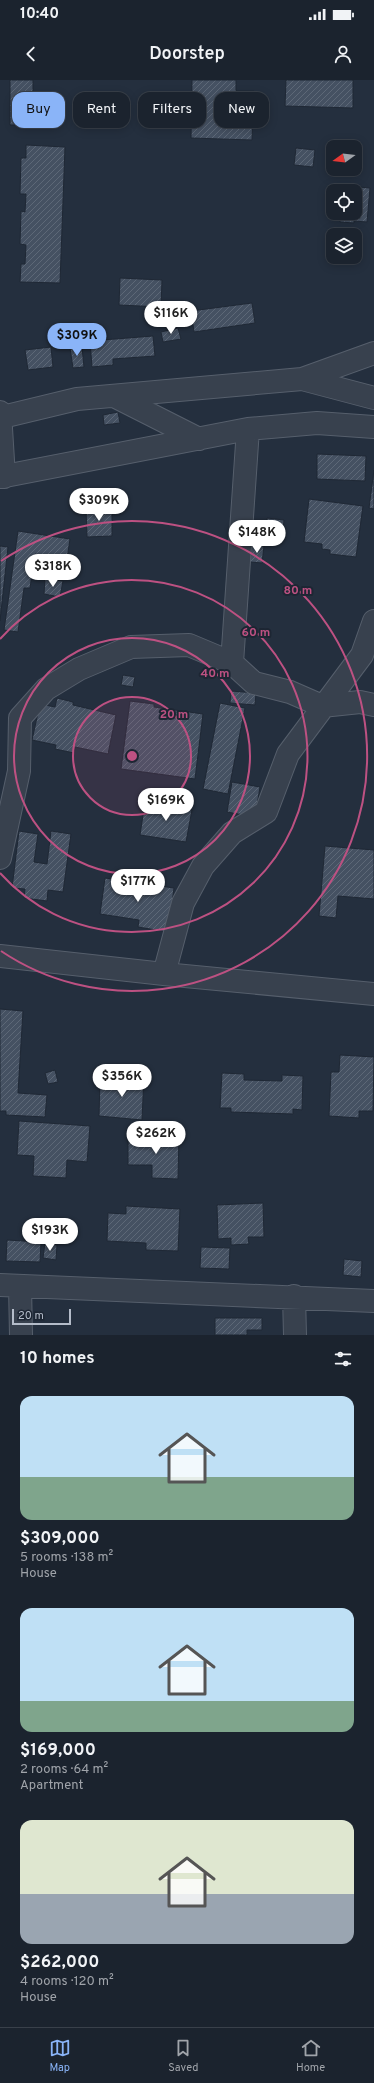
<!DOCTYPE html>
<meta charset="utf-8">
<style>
body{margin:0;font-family:Overpass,sans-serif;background:#282f3a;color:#f1f3f6;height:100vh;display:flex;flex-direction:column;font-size:15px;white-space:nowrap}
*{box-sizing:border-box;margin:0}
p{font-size:13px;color:#a0a4aa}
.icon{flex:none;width:22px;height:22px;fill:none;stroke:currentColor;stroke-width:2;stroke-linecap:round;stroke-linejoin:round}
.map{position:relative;height:1255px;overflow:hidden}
.details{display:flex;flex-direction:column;background:#1b232e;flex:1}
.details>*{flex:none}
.banner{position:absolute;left:12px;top:12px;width:350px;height:36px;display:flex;gap:8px}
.needle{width:26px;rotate:255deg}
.fabs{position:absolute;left:326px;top:60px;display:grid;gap:8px}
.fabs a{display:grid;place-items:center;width:36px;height:36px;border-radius:8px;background:#1b232e;box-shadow:0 2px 10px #0003,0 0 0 1px #39404a;font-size:20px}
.scale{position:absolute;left:12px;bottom:10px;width:59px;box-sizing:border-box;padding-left:4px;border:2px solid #b4bcc9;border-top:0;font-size:11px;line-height:14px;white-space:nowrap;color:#b4bcc9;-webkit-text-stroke:3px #1d2633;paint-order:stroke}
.price{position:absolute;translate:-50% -34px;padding:0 9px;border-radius:14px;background:#fff;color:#222;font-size:13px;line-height:26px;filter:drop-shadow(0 1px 2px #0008)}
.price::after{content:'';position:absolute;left:50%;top:24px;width:12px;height:9px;margin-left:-6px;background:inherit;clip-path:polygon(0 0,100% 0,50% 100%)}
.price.current{background:#8ab4f8;color:#111}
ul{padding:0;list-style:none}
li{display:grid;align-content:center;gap:8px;height:212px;padding:0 20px}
li span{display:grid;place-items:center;height:124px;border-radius:12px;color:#555}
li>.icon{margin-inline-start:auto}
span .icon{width:72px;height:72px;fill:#fffc;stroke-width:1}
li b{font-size:17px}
h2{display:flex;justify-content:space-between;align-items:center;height:48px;padding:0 20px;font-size:17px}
.chip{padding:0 14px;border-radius:12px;background:#1b232e;box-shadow:0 2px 10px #0003,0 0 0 1px #39404a;font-size:14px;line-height:36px}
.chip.current{background:#8ab4f8;color:#111}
.status{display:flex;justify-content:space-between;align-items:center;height:28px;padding:0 20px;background:#1b232e;direction:ltr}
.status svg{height:11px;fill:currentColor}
header{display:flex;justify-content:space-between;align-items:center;height:52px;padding:0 20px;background:#1b232e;font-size:18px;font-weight:600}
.menu{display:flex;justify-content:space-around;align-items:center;height:56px;border-top:1px solid #39404a;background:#1b232e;font-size:11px;color:#a0a4aa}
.menu a{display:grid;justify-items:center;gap:2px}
.menu .current{color:#8ab4f8}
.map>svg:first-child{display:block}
</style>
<div class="status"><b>10:40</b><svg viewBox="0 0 49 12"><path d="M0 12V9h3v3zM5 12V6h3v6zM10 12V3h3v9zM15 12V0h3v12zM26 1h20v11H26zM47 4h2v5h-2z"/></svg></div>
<header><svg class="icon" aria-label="back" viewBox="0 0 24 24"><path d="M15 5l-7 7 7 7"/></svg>Doorstep<svg class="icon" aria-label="person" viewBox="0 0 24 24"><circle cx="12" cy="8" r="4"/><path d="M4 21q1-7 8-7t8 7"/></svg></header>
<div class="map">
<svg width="374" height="1255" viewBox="0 0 374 1255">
<defs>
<pattern id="building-hatch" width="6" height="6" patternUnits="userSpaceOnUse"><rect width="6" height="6" fill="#455162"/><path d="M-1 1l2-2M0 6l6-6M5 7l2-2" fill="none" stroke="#5d6877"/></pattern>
</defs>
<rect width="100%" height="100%" fill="#242f3e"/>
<path fill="url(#building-hatch)" stroke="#1f2835" d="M10 0H33V45H10Z
M192 0H236V11H254L252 60 191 58Z
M286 0H353V28L285 26Z
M26 65 65 67 60 203 20 202 21 184H25L26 165 20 164 21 131 25 132 26 114H20L21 78H26Z
M296 68 315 70 313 87 294 85Z
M335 105 370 108 367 142 354 141V143L340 142V137L332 136 333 126V133H355V111H334Z
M120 198 162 200 161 227 119 225Z
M252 223 255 243 194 252 191 231Z
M178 248 181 259 163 262 161 252Z
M153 256 155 276 113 279V285L92 287 90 261Z
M51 267 53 287 28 290 25 270Z
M82 267 84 287 73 288 70 268Z
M118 332 120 343 104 345 103 335Z
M317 374 366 376 365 401 317 399Z
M374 390V429L369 428Z
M309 419 363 426 356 477 330 474V470L322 469V464L304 462Z
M86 428H112V456L87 457Z
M267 438 284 440 282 460 265 458Z
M18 451 70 459 67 479 35 474 30 508H24L18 552 4 550Z
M252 465 264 466 262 483 250 482Z
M0 466 8 467 0 541Z
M45 499 63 501 60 517 44 514Z
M123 595 135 597 133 607 121 605Z
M231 611 256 613 255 625 230 623Z
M57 618 73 622V625L116 635 108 674 75 667 74 673 55 669 56 665 32 660 40 624 55 627Z
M130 621 154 624V627L203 634 195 699 121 689Z
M220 623 245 628 228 714 203 709Z
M232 702 260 707 255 737 227 732Z
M145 722 192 730 186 762 140 755Z
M19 751 38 754 34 782 47 784 51 751 71 754 63 812 48 810 47 821 24 818 25 809 12 808Z
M325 766 374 770V819L338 816 336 838 319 836Z
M105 798 174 808 168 852 138 847 139 840 100 834Z
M0 929 23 931 18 1013 47 1015 45 1037 6 1035V1031H0Z
M340 975 374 977 373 1031H359V1038L329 1036 331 992H339Z
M55 990 58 1002 48 1004 45 993Z
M222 993 244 994V1000L282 1001V995L303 996 302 1030 293 1029V1034L231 1032V1028H220Z
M124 995 144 996 142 1040 99 1036 100 999 123 1003Z
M19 1041 90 1046 87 1082 67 1080 66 1098 33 1096 34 1076 17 1075Z
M152 1055H179L178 1099 152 1098V1085H128V1057L152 1058Z
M263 1123 264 1157H248L249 1164 231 1165V1158L218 1159 217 1125Z
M126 1126 180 1129 178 1171 146 1170V1163L107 1161 108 1133 126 1134Z
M7 1160 41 1162 40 1182 6 1181Z
M45 1163 57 1165 56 1180 43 1178Z
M201 1167 230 1168 229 1189 200 1188Z
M344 1179 362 1181 361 1197 343 1195Z
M215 1238H262V1250H247V1255H215Z"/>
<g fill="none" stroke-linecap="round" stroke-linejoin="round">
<g stroke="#565f6c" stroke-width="24">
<path id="minor" d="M302 299 374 318
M114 316 199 359
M0 332 4 397
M2 337 77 319 302 299 374 273
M0 397 248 349 317 343 374 347
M232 583 248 349
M0 778 19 691 20 638 46 609 79 589 131 567 189 565 232 583 254 603 290 612 322 626 360 622 374 625
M0 876 164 894 374 914
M164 894 183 823 203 786 232 753 266 732 288 674 362 575 374 541
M0 1205 374 1221
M20 1206 21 1255
M294 1216 295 1255"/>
</g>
<use href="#minor" stroke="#38414e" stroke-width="22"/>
</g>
<circle cx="132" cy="676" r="59" fill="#bd5182" fill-opacity=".12"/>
<g fill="none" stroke="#bd5182" stroke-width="2">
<circle cx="132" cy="676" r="59"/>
<circle cx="132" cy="676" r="118"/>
<path d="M0 559A176 176 0 1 1 0 793"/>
<path d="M1 481A235 235 0 1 1 1 871"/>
</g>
<circle cx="132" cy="676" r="6" fill="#bd5182" stroke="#1d2633" stroke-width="2"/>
<g font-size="12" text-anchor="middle" font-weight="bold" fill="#bd5182" stroke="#1d2633" stroke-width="4" stroke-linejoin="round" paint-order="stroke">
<text x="298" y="514">80 m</text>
<text x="256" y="556">60 m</text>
<text x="215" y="597">40 m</text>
<text x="174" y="638">20 m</text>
</g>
</svg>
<div class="fabs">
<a><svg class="needle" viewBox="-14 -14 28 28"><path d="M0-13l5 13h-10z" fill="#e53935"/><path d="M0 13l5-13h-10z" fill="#a0a4aa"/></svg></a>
<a><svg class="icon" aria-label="locate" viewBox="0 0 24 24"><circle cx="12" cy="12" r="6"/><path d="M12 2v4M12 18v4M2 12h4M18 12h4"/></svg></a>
<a><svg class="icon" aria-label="layers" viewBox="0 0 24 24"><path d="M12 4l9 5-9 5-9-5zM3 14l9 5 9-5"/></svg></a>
</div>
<div class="scale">20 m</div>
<b class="price" style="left:171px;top:255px">$116K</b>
<b class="price current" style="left:77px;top:277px">$309K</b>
<b class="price" style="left:99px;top:442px">$309K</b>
<b class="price" style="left:257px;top:474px">$148K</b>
<b class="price" style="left:53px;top:508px">$318K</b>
<b class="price" style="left:166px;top:742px">$169K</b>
<b class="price" style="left:138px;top:823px">$177K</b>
<b class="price" style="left:122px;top:1018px">$356K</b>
<b class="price" style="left:156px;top:1075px">$262K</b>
<b class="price" style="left:50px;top:1172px">$193K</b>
<div class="banner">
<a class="chip current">Buy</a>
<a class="chip">Rent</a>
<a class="chip">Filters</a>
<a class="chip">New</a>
</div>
</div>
<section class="details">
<h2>10 homes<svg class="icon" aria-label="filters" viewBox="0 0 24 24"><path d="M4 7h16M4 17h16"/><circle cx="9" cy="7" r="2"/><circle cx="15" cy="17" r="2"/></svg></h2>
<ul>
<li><span style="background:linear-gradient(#bfe0f5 65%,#7fa58c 0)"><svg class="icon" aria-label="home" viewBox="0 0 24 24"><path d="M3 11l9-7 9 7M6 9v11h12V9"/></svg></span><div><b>$309,000</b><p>5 rooms · 138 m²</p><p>House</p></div></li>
<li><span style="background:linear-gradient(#bfe0f5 75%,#7fa58c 0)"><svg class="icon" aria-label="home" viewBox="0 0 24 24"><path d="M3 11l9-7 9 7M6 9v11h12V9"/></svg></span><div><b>$169,000</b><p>2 rooms · 64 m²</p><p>Apartment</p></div></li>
<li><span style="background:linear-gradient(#dfe7d0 60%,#9aa5b1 0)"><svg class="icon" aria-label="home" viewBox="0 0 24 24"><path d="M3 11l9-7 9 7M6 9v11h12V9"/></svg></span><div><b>$262,000</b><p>4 rooms · 120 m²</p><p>House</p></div></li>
</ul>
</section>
<nav class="menu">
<a class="current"><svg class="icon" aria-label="map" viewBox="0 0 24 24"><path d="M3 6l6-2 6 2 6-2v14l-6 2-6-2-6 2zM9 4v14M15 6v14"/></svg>Map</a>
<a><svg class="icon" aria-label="saved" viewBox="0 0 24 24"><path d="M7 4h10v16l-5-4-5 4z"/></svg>Saved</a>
<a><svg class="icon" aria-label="home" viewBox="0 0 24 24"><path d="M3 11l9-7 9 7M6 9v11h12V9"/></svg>Home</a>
</nav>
